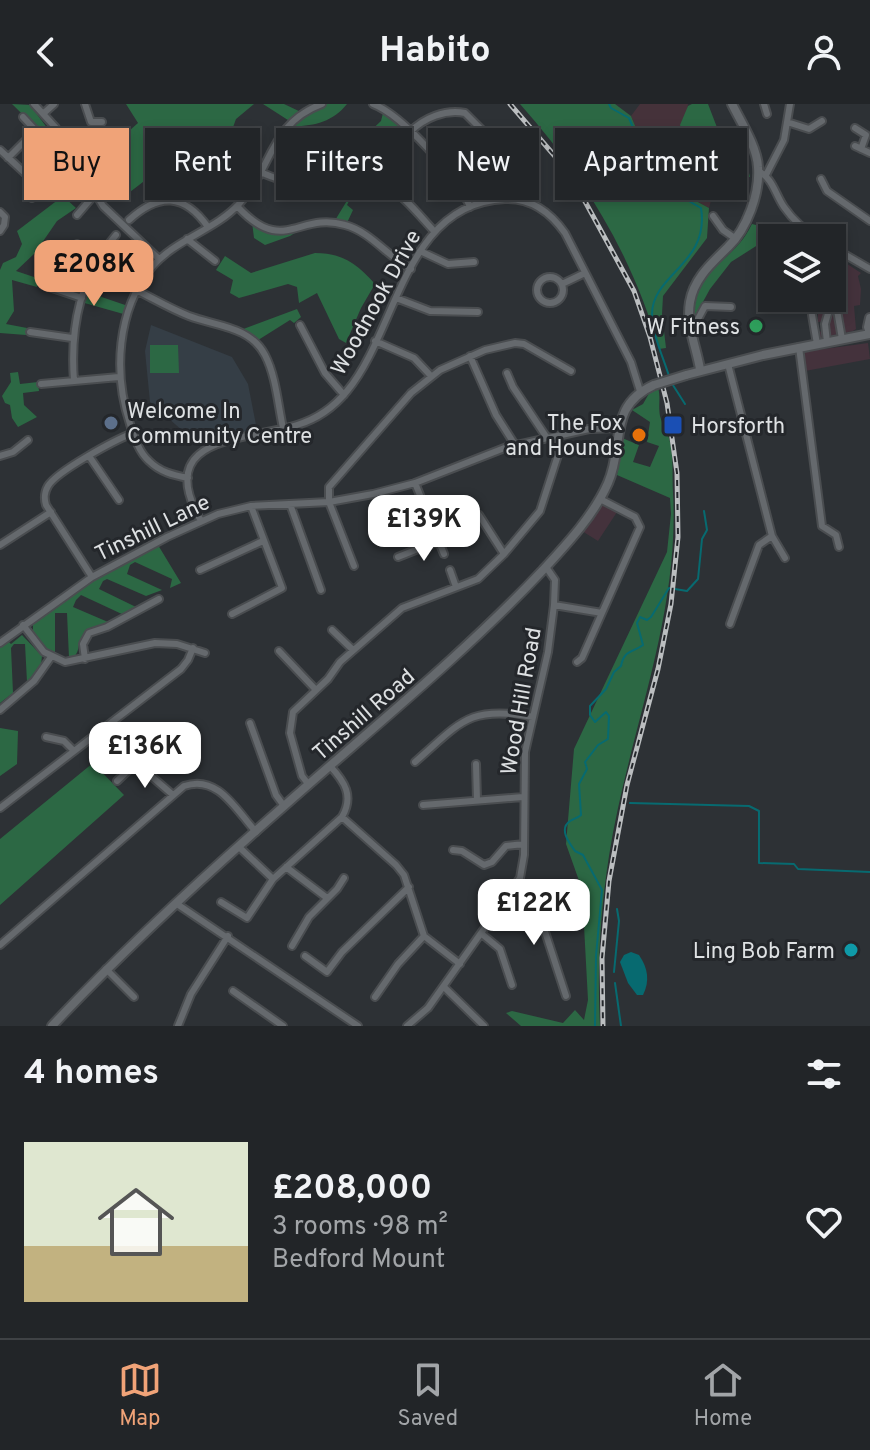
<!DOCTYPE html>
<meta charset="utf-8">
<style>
body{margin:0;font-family:Overpass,sans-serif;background:#2a2d30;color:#f1f3f6;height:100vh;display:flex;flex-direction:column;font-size:30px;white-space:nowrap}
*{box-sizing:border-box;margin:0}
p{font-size:26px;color:#a2a5a8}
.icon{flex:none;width:44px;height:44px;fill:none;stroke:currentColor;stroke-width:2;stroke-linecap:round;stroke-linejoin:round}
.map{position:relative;height:922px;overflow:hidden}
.sheet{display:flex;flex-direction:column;background:#222528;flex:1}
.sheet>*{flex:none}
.top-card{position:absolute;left:24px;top:24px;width:822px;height:72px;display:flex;gap:16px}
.buttons{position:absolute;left:758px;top:120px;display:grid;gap:16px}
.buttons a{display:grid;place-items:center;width:88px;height:88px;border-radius:0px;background:#222528;box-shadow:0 4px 12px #0003,0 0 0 2px #3f4245;font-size:40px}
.price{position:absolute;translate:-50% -68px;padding:0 18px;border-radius:16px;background:#fff;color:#222;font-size:26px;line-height:52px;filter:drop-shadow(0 2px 4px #0008)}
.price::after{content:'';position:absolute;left:50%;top:48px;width:24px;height:18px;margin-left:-12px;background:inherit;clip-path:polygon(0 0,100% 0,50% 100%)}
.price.on{background:#f0a378;color:#111}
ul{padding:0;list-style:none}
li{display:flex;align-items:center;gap:24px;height:200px;padding:0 24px}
li span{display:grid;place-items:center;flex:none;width:224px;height:160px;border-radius:0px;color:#555}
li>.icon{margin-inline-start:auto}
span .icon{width:96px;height:96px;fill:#fffc;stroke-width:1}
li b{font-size:34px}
h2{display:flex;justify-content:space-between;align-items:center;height:96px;padding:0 24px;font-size:34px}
.chip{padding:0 28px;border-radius:0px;background:#222528;box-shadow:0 4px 12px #0003,0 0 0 2px #3f4245;font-size:28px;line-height:72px}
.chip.on{background:#f0a378;color:#111}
header{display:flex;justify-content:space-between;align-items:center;height:104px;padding:0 24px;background:#222528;font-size:36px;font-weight:700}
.dock{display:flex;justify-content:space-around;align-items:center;height:112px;border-top:2px solid #3f4245;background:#222528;font-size:22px;color:#a2a5a8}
.dock a{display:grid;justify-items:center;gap:4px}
.dock .on{color:#f0a378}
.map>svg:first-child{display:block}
</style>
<header><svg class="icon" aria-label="back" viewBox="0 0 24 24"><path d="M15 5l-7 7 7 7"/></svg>Habito<svg class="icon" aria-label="person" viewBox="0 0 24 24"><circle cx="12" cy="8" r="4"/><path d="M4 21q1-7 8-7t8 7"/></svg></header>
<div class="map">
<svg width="870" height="922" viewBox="0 0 870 922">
<rect width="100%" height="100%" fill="#2d3135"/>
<path fill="#44323c" d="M832 150 861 169 858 172 861 185 860 201 854 202 856 225 853 227 819 234 818 228 828 226 827 217 818 218V206L813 205 815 194H832Z
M868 239 870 255 805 267 802 248Z
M601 399 617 408 598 437 582 427Z"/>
<path fill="#45323a" d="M640 0H688L687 8 683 16 692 49 712 44 720 64 709 104 683 90 666 64 644 43 631 12Z"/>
<path fill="#353e46" d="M151 221 232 253 248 280 257 326 217 334 201 343 150 298 145 247Z"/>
<path fill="#2c6844" d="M12 0 30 1 69 53 67 54Z
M126 0H254L236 15 214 76 161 75 152 71 130 88 112 77 95 57 138 19Z
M263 0H284L303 9 322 0H347C332 19 311 23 288 22L291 18Z
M520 0H615L631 12 644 43 666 64 683 90 709 104 707 134 663 192 662 210 666 244 659 245C633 152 584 72 520 0Z
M692 0H708L718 26 731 22 733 25 730 27 731 30 734 29 745 53 742 54 743 57H746L750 73 739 71 740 65 729 63 728 66 720 64 712 44 691 49 680 21 688 2Z
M384 5 407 25 368 58 384 80 372 75 363 89 355 85 347 101 353 106 346 121 334 118 348 95 337 71H357L359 58 370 47 363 34 381 17Z
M63 92 76 104 57 117 35 149 16 167 40 175 37 183 12 176 14 207 6 220 27 224 26 231 0 229V166L3 159 16 153 22 140 17 127Z
M252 118 264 125 306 122 290 132 265 141 254 134Z
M752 120 780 127 731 158 710 185 693 216C697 157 731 163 752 120Z
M315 149C343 149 357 160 375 180L361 204 346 239 339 235 317 189 299 199 297 183 288 180 239 194 230 189 233 176 216 166 225 152 251 169Z
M84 187 131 203 127 211 81 198Z
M297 205 301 213 294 219 290 216 255 238 238 227Z
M150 241H178L179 269H150Z
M18 268 20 280 38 278 39 287 23 289 24 301 37 313 18 323 12 314 10 301 5 299 2 292 11 278 10 269Z
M658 283C661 295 658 300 660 312 662 320 666 327 669 334 674 351 672 372 673 389 680 514 628 630 609 752 600 809 597 865 600 922H521L506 909 512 907 563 919 575 906 584 916 588 896 582 785 566 740 574 645 667 448 671 410 670 394 617 371 622 334 639 341 633 358 650 363 659 342 647 338 650 318 632 306 643 300 651 286Z
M158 441 181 479 170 484 172 475 135 458 130 461 127 470 162 486 146 492 107 475 103 477 99 485 136 503 124 511 81 491 76 496 73 503 108 518C98 523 85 524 81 535 77 543 80 546 74 553L69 554 67 509H55V549L47 545 33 527V517L100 472Z
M22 531 42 552 41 561 27 578 25 540H14L11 544 13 589 0 599V543L8 537 11 540Z
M0 624 18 627 17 660 0 672Z
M93 659 124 691 0 801V735Z"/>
<path fill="#076a70" d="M631 848 639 851C648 864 650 877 643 891H637L628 879 620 858 624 851Z"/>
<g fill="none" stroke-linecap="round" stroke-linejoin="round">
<path stroke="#076a70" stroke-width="2" d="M609 0 611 4 629 14 641 42 662 66 673 88 701 104C710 160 652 170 652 210 652 229 663 253 669 272
M671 278 685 300
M630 699 749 702 759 707V759L794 760 798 765 870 768
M614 868 619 817 617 805
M615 879 621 922
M595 922 596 852 602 786 583 751 575 747C570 740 558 725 570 717 573 715 578 714 581 711L579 680 587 665 585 658 598 641 608 635 609 612 606 608 595 618 590 611V602L606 585 614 568 621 562C624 546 632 549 643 541L637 519 640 513 647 516 651 513 669 484 687 487 698 475 702 435 707 426 704 407"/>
<g stroke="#4a4d50" stroke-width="10">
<path id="street" d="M34 0 56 24 103 102 159 155
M85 0 91 18H102
M373 0C402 11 459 74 470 103
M764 0 767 10
M44 9 54 0
M23 13 65 58 50 76
M787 18 809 25 822 17
M855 24 866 31 861 45
M410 28C424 14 445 5 465 9L517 61 522 75 519 96
M855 42 870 49
M0 46 41 84 32 94
M8 54 36 26
M758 67C773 74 775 90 784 103 793 116 804 126 818 134
M260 68C268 71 275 75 284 76 318 81 350 62 383 80 403 90 419 111 434 127
M766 71 784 36 790 0
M821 75 827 87 870 117
M237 102C284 153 298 107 345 121 371 128 387 152 411 165
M0 108 5 113 4 121 0 127
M77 111 95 90
M713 112 723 126 736 135
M129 116C159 89 184 89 208 123
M187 135 215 157
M77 140 99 153
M832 143 870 165
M420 147 448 160 474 158
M537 186a13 13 0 1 1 26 0a13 13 0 1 1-26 0Z
M562 180 585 169
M43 181 82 194
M138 187C154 195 171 205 189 212 215 222 250 222 265 251 276 272 278 301 283 324
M396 194 430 207 478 208
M837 206 842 235
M812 211 817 240
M300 221 325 269 344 291
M30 228 72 234
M691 228 705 202 731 203
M375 237 414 254 431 272
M827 238 825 220 829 206
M799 243 822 422 836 431 839 443
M470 252 496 311 515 341
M728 260 772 432 759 441 730 520
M507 269 513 283 547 334
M74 277C70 225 80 172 116 131
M41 280 119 273
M0 352 13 348 28 336
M89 352 119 396
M188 374C173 371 160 368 149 357 139 348 134 333 130 320 113 269 117 207 151 164 175 135 214 127 239 100 272 65 270 19 322 0
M415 379 444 450
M290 400 321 486
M479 411 504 450
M201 417C152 331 245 337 297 321 317 315 334 303 347 287 398 226 404 99 505 95 531 94 551 109 565 129L631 258 640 287
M772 432 785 454
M0 441 51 408
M398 453 438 437
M354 462 329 398V383L411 289 440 266 485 246 515 239 524 240 571 267
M200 466 263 437
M450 466 456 483
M92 473 46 401C44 394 44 389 48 382 57 367 115 336 133 329
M554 501 602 509
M232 510 282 484 251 402
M23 521 44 548 65 558 155 539 177 540 205 549
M332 526 353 546
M0 539 92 473 167 433 218 410 251 402 329 398 373 390 415 379 507 343 589 325 619 324
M279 547 316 586
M85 555 83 540 89 529 107 523 159 495
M577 558 582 554 640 423 635 413 600 395
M0 606 34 577 51 553
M250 619 276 691 284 702
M46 633 64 637 74 647
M415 658C461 618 469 601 533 613
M476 660 477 696
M117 677 136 659 173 691
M309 681 302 672 290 629 293 608 328 575 340 558 402 504 478 475 504 450 540 407 559 348 558 332
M423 701 523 693
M0 704 181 565 188 556 193 544
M342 713 396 761 404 771 424 832 460 860
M239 743 273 775
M453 746 462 747 484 761 492 758 506 742 524 740
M286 763 327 794
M516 782 529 790 535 797 566 892
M221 798 247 814 273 775 342 713C354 692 345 678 330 662
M177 800 358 922
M482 830 500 845 512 881
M0 841 184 682C218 670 236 706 256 728
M292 842 309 813 337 785 344 774
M305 852 327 868 342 848 409 783
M106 865 134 893
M444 883 484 922
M233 887 283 922
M375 893 398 860 424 832
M178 922 191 890 228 832
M407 922 428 904 520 774 524 751 525 648 548 548 554 501 555 476 546 463"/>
</g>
<g stroke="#4a4d50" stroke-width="12">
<path id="secondary" d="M870 214 868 223 870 229
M700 265C696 242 686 221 690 198 694 174 712 159 728 143 747 125 760 89 758 63 757 43 741 18 732 0
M686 271 763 251 870 230
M52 922C125 844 204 772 284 702 372 624 463 551 543 466 567 440 594 411 608 379 625 341 607 302 654 281"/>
</g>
<use href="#street" stroke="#65696d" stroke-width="6"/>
<use href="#secondary" stroke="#65696d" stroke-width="8"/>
<g stroke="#bbbec0" stroke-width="5">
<path id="rail" d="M510 0 559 57 576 81 634 187 650 233 667 299 677 369 678 433 671 500 658 565 627 681 609 777 602 854 603 922"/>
</g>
<use href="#rail" stroke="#24272b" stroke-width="2" stroke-dasharray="6" stroke-linecap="butt"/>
<g stroke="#4a4d50" stroke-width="12" stroke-linecap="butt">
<path id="secondary-bridge" d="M654 281 686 271"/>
</g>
<use href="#secondary-bridge" stroke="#65696d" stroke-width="8"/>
</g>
<circle fill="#2e9e5b" stroke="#24272b" stroke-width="3" cx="756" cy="222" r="8"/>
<circle fill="#5c6f8a" stroke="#24272b" stroke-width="3" cx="111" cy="319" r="8"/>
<rect fill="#1a4fb4" stroke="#24272b" stroke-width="3" x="663" y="311" width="20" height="20" rx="4"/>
<circle fill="#e8710a" stroke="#24272b" stroke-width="3" cx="639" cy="331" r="8"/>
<circle fill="#0f9aa8" stroke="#24272b" stroke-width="3" cx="851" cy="846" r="8"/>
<g text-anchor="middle" stroke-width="6" stroke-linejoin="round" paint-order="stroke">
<g font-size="22" fill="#dee1e3" stroke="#24272b">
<text transform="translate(375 198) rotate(-61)" y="8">Woodnook Drive</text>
<text transform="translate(152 423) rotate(-26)" y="8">Tinshill Lane</text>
<text transform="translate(520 597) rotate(-80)" y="8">Wood Hill Road</text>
<text transform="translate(363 610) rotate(-41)" y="8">Tinshill Road</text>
</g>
<g font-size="22" fill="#dee1e3" stroke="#24272b" text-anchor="end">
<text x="740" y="230">W Fitness</text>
<text x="127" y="314" text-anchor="start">Welcome In<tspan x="127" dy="25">Community Centre</tspan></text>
<text x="623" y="326">The Fox<tspan x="623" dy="25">and Hounds</tspan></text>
<text x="691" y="329" text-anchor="start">Horsforth</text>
<text x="835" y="854">Ling Bob Farm</text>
</g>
</g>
</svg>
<div class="buttons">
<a><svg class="icon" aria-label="layers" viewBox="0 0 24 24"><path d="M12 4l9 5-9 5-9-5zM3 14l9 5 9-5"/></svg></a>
</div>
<b class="price on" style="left:94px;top:204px">£208K</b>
<b class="price" style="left:424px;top:459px">£139K</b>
<b class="price" style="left:145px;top:686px">£136K</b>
<b class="price" style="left:534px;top:843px">£122K</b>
<div class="top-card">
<a class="chip on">Buy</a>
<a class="chip">Rent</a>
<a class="chip">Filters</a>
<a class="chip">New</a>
<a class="chip">Apartment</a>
</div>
</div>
<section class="sheet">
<h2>4 homes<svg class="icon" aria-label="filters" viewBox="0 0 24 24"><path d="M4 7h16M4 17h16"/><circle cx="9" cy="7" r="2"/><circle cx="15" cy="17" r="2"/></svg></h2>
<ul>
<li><span style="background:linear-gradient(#dfe7d0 65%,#c2b280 0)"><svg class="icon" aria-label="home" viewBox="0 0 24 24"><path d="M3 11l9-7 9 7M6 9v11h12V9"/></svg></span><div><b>£208,000</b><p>3 rooms · 98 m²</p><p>Bedford Mount</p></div><svg class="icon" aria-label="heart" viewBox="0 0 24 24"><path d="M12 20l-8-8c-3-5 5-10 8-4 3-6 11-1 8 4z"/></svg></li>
</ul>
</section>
<nav class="dock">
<a class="on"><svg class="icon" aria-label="map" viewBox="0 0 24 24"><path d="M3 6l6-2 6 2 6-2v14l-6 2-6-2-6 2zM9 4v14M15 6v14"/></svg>Map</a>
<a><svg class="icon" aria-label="saved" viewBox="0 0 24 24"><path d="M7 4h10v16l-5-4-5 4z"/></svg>Saved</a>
<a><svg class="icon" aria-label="home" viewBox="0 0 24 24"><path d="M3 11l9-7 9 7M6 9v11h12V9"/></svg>Home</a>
</nav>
